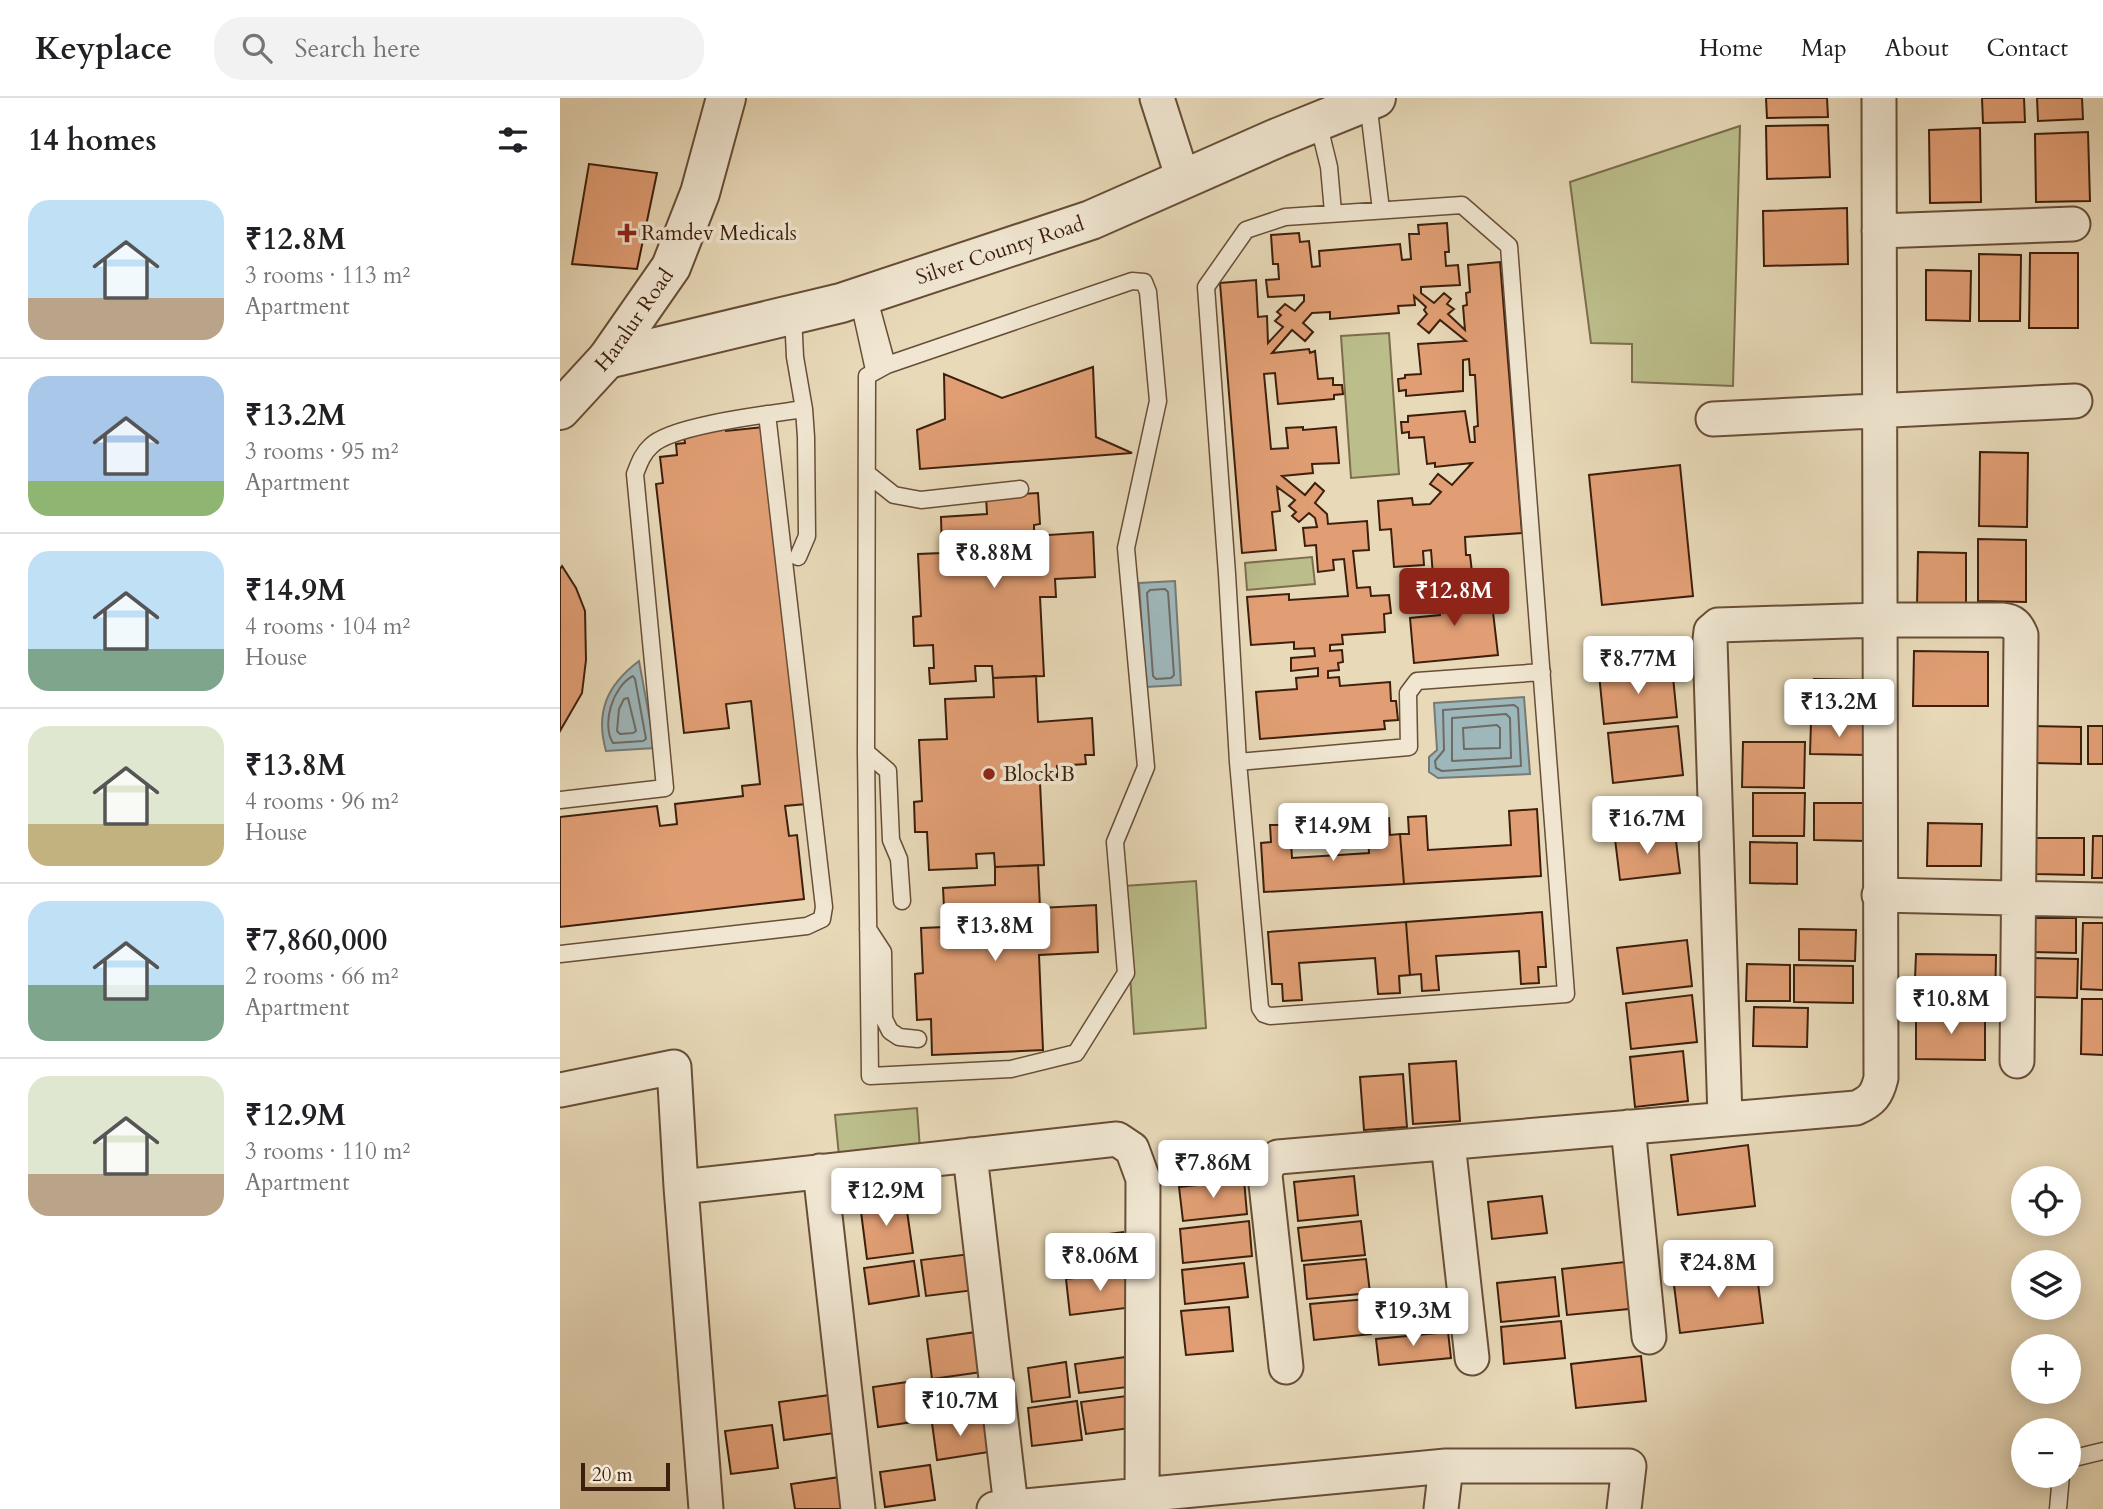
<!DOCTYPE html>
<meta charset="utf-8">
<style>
body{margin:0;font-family:Cardo,serif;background:#f2f2f2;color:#202124;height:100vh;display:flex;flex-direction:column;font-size:26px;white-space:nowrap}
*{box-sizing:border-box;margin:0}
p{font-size:23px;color:#757577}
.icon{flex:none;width:38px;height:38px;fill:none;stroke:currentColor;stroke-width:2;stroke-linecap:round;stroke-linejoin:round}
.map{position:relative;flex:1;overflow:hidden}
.details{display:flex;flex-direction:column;background:#fff;width:560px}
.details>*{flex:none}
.controls{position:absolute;left:1451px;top:1068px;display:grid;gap:14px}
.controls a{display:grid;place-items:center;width:70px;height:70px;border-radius:50%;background:#fff;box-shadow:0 4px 18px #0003;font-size:35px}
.scale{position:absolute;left:21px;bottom:18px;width:89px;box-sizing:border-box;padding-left:7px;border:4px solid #3d1f0c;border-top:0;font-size:19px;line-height:24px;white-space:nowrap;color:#3d1f0c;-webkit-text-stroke:5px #f0e6d1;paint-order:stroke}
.price{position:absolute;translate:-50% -60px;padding:0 16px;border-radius:7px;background:#fff;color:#222;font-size:23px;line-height:46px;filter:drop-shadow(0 2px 4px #0008)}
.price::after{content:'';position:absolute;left:50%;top:42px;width:21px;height:16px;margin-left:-10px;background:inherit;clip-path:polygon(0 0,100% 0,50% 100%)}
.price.selected{background:#8f2418;color:#fff}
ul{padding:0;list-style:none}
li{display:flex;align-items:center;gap:21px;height:175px;padding:0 28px}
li+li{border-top:2px solid #e0e0e0}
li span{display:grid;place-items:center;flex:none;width:196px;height:140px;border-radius:21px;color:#555}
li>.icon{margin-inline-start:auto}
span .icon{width:84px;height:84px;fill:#fffc;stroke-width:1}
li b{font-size:30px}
h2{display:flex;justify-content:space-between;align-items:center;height:84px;padding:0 28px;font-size:30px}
header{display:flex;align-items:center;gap:42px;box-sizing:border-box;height:98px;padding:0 35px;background:#fff;border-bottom:2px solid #e0e0e0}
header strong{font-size:33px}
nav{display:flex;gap:38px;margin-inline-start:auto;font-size:24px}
.search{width:490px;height:63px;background:#f2f2f2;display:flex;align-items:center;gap:18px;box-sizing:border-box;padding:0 24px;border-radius:28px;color:#757577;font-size:26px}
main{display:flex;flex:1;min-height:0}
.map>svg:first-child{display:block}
</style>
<header>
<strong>Keyplace</strong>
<div class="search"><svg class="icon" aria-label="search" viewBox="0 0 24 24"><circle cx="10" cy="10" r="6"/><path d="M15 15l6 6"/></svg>Search here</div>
<nav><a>Home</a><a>Map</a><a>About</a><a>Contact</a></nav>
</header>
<main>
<section class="details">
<h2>14 homes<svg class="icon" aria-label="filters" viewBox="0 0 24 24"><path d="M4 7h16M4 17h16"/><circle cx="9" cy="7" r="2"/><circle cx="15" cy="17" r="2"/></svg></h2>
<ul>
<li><span style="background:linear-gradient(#bfe0f5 70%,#b9a48a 0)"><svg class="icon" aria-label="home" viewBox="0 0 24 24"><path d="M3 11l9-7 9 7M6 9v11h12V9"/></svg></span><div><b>₹12.8M</b><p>3 rooms · 113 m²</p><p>Apartment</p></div></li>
<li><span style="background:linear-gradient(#a9c7e8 75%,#8fb573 0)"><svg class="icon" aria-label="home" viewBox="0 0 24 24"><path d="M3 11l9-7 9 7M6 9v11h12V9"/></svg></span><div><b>₹13.2M</b><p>3 rooms · 95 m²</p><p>Apartment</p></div></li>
<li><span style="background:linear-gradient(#bfe0f5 70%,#7fa58c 0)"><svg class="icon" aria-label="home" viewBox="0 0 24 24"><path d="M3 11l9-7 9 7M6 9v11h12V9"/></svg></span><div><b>₹14.9M</b><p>4 rooms · 104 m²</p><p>House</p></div></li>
<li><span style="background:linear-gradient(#dfe7d0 70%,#c2b280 0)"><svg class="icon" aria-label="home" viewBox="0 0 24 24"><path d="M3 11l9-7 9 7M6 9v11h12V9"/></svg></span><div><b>₹13.8M</b><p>4 rooms · 96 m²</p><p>House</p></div></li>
<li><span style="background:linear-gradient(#bfe0f5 60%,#7fa58c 0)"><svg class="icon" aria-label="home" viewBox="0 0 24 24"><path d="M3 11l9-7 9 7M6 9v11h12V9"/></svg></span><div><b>₹7,860,000</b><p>2 rooms · 66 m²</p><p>Apartment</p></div></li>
<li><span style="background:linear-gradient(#dfe7d0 70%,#b9a48a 0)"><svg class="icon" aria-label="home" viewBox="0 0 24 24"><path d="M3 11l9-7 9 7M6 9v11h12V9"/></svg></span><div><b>₹12.9M</b><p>3 rooms · 110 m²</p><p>Apartment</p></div></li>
</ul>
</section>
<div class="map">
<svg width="1543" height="1411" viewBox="0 0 1543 1411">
<rect width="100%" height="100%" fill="#e8d9b8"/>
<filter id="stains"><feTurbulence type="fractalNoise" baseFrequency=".00286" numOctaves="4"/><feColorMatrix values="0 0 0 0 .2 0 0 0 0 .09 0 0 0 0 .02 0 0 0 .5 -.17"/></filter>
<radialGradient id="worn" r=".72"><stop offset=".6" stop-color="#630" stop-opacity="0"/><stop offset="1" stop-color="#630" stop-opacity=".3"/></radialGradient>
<path fill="#bbbe8b" stroke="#7c6e4c" stroke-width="2" d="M1180 28 1173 288 1072 284V246L1031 245 1010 84Z
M829 235 839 376 791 380 781 238Z
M752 459 755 486 687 492 685 465Z
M636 783 646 930 574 936 564 788Z
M357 1010 360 1051 279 1058 275 1017Z"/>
<path fill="#9eb7bb" stroke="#777a75" stroke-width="2" d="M615 483 621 587 586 589 579 485Z
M79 563 95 650 46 653C35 614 47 587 79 563Z
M964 599 970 676 878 680 869 674V659L877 652 874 605Z"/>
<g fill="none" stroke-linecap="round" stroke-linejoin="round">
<path stroke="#6e6b64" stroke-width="2" d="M605 491 608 494 614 577 611 580 596 581 593 578 587 495 590 492Z
M73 578 75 581 86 641 83 643 53 645C41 626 53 588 73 578Z
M68 600 76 633 73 635 60 636 57 633 59 611 64 601Z
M954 607 958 610 961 668 882 673 876 670 875 663 884 652 883 612Z
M946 616 950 620 951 660 892 663V620Z
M937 627 940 630V650L904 651 903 630Z"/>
</g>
<path fill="#e19e74" stroke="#3d1f0c" stroke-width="2" d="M1206 0H1267L1268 19 1207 20Z
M1422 0H1464L1465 24 1423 25Z
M1477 0H1522L1523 21 1478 23Z
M1268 27 1270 79 1207 81 1206 28Z
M1420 30 1421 104 1370 105 1369 32Z
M1528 34 1530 103 1476 104 1475 36Z
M29 66 97 75 77 171 12 166Z
M1287 110 1288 166 1204 168 1203 113Z
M887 125 889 154H885L886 168 898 167 900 187 861 189V195L874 205 884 195 891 201 887 206 894 211 888 216 905 232 903 208 907 207 906 195 910 194 908 167 940 164 962 435 905 439 906 457H910L913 483 884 485 883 477 873 478 871 452 863 453 864 467 834 469 831 431 820 432 818 403 852 400 853 407 870 406 881 394 870 386 878 376 892 387 912 365 875 369V365L867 366 864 339 849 340V334L842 335 841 324H848V318L905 313 910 344H915L914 329 918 328 915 277H910L909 261 903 262V293L846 298V292L839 293 838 281 845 280V277L861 276 858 246 906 243 880 222 869 235 858 226 867 216 864 212 866 209 854 198 855 207 838 208 839 215 770 221V214L752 215 743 225 753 234 745 243 732 232 712 255 749 251 750 255 755 253 758 281 773 280V287H782L783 296 774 297V301L718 306 715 275 704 276 711 351 728 350 726 330 743 329V332L776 329 779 365 752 366 753 375 722 378 745 397 755 385 764 393 755 405 767 416 768 426 807 423 809 452 793 453 797 490 810 489 811 498 829 497 831 515 824 516 825 534 782 537 783 546 770 547V553L782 552 783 564 778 565 779 572 768 573V580L779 579 780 588 830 584 831 603H836L838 622 824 623 825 631 700 641 696 594 737 591 736 580 758 578V570L731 573V560L755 558 754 550 734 551V544L691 547 687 499 729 496V502L788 498 784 461 773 462 774 472 758 474 756 447 745 448 743 430 757 429 755 420 749 415 739 424 732 418 736 414 729 408 735 402 717 389 720 413 712 414 716 452 682 455 660 185 696 182 698 219 707 218 708 245 723 229 715 223 721 217 717 214 725 206 735 213 744 203V197L708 199 706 182 719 181 718 166H713L711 137 739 135 740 144 749 143 752 169 760 168 759 153 840 146 842 162 851 161 849 136H859L858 127Z
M1470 155H1518V230H1469Z
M1419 156 1461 157 1460 223H1419Z
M1366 172 1411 173 1410 223 1366 222Z
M533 269 536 339 572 355 360 371 357 332 385 321 384 276 442 300Z
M166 328V333L204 329 246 706 225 708 229 738 237 737 244 801 0 829V719L97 708 100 728 117 726 115 706 183 698 182 688 200 686 191 603 166 606 169 630 124 635 96 386 103 385 100 359 117 357 116 346 125 345 123 333Z
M1420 354 1468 355 1467 429 1419 428Z
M1120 367 1133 498 1042 507 1029 377Z
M478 395 480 426 474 427V438L533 434 535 479 495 481 496 499H480L484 578 433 580 432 568H415L416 583 370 586 369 570H374L373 547 354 548 353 519 361 518 358 456 382 455 381 419 427 416 426 398Z
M1418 441 1466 442V504L1418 503Z
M1358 454 1406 455V510L1357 509Z
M2 468 16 490 25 513 26 562 22 595 0 633V471Z
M913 483 916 515 933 514 938 557 854 565 850 520 880 517 877 485Z
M1354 553 1428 554V608H1353Z
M1112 569 1117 619 1044 626 1039 576Z
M476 578 478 624 532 620 534 657H525L526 666 497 668V684L480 685 484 767 435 769 434 755 416 756 417 770 369 772 367 734H355L354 704 362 703 359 642 387 641 385 601 434 599 433 580Z
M1254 581 1314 582 1313 620H1254Z
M1251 624 1308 625 1307 657 1250 656Z
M1118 628 1123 677 1053 685 1048 635Z
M1471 628 1521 629V666L1471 665Z
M1528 628H1543V666H1528Z
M1183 644H1245L1244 690 1182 689Z
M1193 695H1245L1244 738H1193Z
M1254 705H1308V743L1254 742Z
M977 711 981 778 844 786 840 736H849L848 719 866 718 868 752 951 747 949 713Z
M829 720 830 737 840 736 844 786 704 794 701 745 711 744 710 727H730L732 760 809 755 807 722Z
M1368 725 1422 726 1421 768H1367Z
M1115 735 1120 775 1060 782 1055 741Z
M1533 738H1543V780H1532Z
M1476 740H1524V777L1475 776Z
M1190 744 1237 745V786L1190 785Z
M478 767 480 810 536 807 538 854 479 857 483 952 372 957 371 921 357 922 355 876 363 875 361 830 385 829 383 790 435 787V769Z
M982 814 986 869H978L979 885 961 886 959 853 876 858 879 892 862 893 861 876 850 877 846 824Z
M1470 820H1516V855L1469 854Z
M846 824 850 877 839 878 840 895 818 896 815 860 739 865 742 902 723 903 722 886H712L708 834Z
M1523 825H1543V892L1521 891Z
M1239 831 1296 832 1295 863 1239 862Z
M1127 842 1132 888 1063 896 1057 850Z
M1356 856 1436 857 1435 907 1354 906Z
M1467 860 1518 861 1517 900 1467 899Z
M1187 866 1230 867V903H1186Z
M1234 867 1293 868V905L1234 904Z
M1132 897 1137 944 1071 951 1066 905Z
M1522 901H1543V957L1521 956Z
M1194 909 1248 910 1247 949 1193 948Z
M1356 913 1425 914V962L1356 961Z
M1123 953 1128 1003 1075 1009 1070 959Z
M896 963 900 1023 853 1026 849 966Z
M843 976 847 1029 804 1032 800 979Z
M1188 1047 1195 1108 1118 1117 1111 1057Z
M794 1078 798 1117 738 1123 734 1084Z
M684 1082 687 1116 623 1123 619 1089Z
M982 1098 987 1135 932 1141 928 1104Z
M345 1099 353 1155 307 1161 300 1106Z
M689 1123 692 1158 623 1165 620 1131Z
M801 1123 805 1157 742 1163 738 1130Z
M563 1134 567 1168 507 1176 502 1142Z
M410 1156 415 1192 366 1198 361 1162Z
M806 1161 810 1195 747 1201 744 1167Z
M354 1163 359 1198 309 1206 304 1170Z
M1074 1163 1079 1210 1007 1217 1002 1171Z
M684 1165 688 1199 625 1206 622 1172Z
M1196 1169 1203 1225 1120 1235 1113 1179Z
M569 1173 574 1209 510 1217 506 1181Z
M995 1179 999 1218 941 1224 937 1185Z
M807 1201 811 1236 754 1242 750 1206Z
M669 1209 673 1253 626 1257 621 1213Z
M1001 1223 1005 1260 944 1266 941 1229Z
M416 1234 422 1274 372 1281 367 1241Z
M888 1234 891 1260 819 1267 816 1241Z
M573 1258 576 1288 519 1295 515 1266Z
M1081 1258 1086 1303 1016 1310 1011 1266Z
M506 1264 510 1299 472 1304 468 1270Z
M361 1282 367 1322 318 1329 313 1289Z
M270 1297 275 1335 224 1342 219 1304Z
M574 1297 578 1329 526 1336 521 1304Z
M517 1303 522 1342 472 1348 468 1310Z
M423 1317 429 1354 377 1362 372 1325Z
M212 1327 218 1370 171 1376 165 1333Z
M370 1367 375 1402 325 1409 320 1374Z
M280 1379 285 1411H235L231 1386Z"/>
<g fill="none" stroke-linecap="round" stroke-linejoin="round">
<g stroke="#684e37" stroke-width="19">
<path id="service" d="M808 4 821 112
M758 24 769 69 773 114
M902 107 949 148 1006 896 710 918 704 916 700 910 678 664 667 476 646 189 686 132 725 119Z
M572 183 584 184 588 194 598 303 566 450 586 669 555 744 566 875 516 955 451 971 310 978 306 654 307 278 327 267Z
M298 199 314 272
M312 212 327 267
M309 377 334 397 361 402 460 391
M238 459 247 438 246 339 244 311
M306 654 328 673 331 742 339 761 342 803
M678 664 849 649 848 595 857 583 982 574
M0 702 105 690 75 376C79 366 82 356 91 348 111 327 211 316 244 311L235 259 233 217
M308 831 323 854 324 921 330 933 339 939 358 941
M0 856 247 828 262 821 264 809 207 316
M1508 1363 1510 1361 1543 1353
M1498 1411 1501 1377"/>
</g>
<g stroke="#684e37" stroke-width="37">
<path id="minor" d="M597 0 623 81
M1319 133 1513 126
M1153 321 1515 303
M1319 797 1543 802
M0 992 114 969 121 1089 146 1411
M1165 1020 1150 542 1151 533 1158 527 1319 522H1442C1453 523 1457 527 1461 537L1457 963
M1068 1029 1089 1239
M888 1045 912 1260
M410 1057 451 1409
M260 1073 298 1411
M121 1089 557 1041 572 1051 583 1081 582 1411
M726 1269 705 1077 708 1066 718 1059 1296 1010C1312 1003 1317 997 1321 980L1319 0
M434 1411 886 1368H1069L1064 1411
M881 1411 886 1368"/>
</g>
<g stroke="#684e37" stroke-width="42">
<g id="tertiary">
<path id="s1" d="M47 261 281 205 531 122 717 40 816 0"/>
<path id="s2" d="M0 312 47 261 111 169 140 95 166 0"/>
</g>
</g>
<use href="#service" stroke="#f0e6d1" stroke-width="16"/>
<use href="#minor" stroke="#f0e6d1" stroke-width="33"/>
<use href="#tertiary" stroke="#f0e6d1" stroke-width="38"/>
</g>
<g fill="#8f2418" stroke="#f0e6d1" stroke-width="2.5">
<path d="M63.5 124.5h7v7h7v7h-7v7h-7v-7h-7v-7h7z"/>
<circle cx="429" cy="676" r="7"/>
</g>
<g text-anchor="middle" stroke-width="7" stroke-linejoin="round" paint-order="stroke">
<g font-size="21" fill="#3d1f0c" stroke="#f0e6d1" text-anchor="start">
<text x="81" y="142">Ramdev Medicals</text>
<text x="443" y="683">Block B</text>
</g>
<g font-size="21" fill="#3d1f0c" stroke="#f0e6d1">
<text dy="7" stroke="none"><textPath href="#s1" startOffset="408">Silver County Road</textPath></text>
<text dy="7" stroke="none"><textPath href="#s2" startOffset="117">Haralur Road</textPath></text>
</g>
</g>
<rect width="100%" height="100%" filter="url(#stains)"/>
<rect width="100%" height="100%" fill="url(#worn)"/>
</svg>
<div class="controls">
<a><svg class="icon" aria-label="locate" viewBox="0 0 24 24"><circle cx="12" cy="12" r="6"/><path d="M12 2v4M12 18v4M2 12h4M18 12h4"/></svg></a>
<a><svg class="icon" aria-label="layers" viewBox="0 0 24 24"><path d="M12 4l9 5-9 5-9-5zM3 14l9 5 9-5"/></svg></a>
<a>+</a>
<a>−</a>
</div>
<div class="scale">20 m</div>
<b class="price" style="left:434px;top:492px">₹8.88M</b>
<b class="price selected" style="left:894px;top:530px">₹12.8M</b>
<b class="price" style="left:1078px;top:598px">₹8.77M</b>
<b class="price" style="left:1279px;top:641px">₹13.2M</b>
<b class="price" style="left:1087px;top:758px">₹16.7M</b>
<b class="price" style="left:773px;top:765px">₹14.9M</b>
<b class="price" style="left:435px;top:865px">₹13.8M</b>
<b class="price" style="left:1391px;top:938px">₹10.8M</b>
<b class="price" style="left:653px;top:1102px">₹7.86M</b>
<b class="price" style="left:326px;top:1130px">₹12.9M</b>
<b class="price" style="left:540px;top:1195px">₹8.06M</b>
<b class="price" style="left:1158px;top:1202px">₹24.8M</b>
<b class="price" style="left:853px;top:1250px">₹19.3M</b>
<b class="price" style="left:400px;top:1340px">₹10.7M</b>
</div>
</main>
